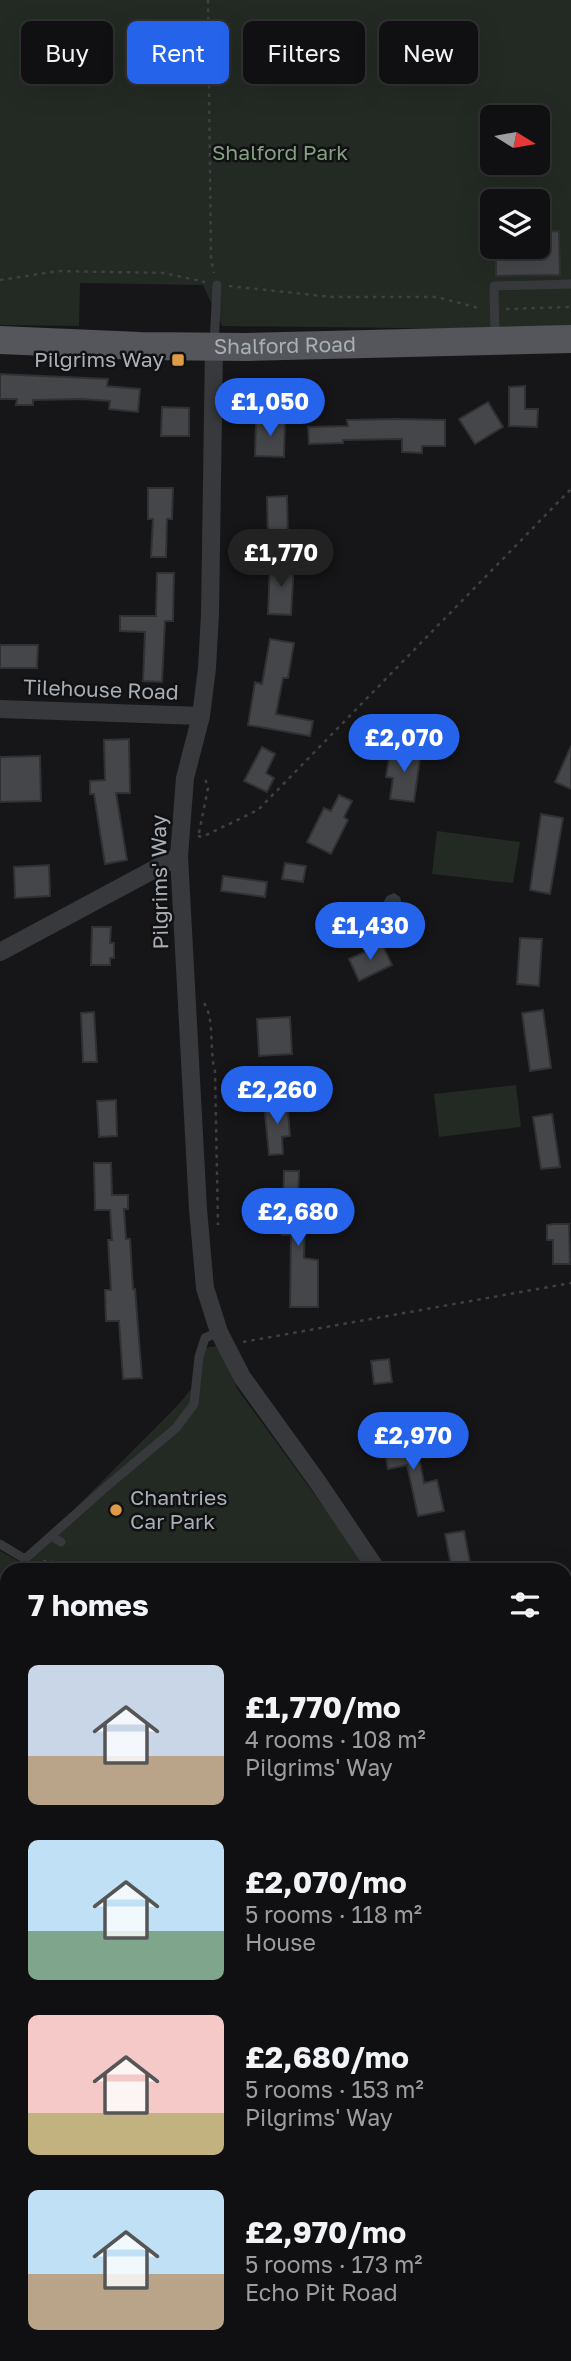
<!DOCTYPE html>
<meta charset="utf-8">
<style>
body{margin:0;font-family:"Golos Text",sans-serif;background:#19191b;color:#f1f3f6;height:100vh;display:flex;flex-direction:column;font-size:26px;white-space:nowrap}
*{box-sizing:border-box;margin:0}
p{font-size:23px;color:#9c9d9f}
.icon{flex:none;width:38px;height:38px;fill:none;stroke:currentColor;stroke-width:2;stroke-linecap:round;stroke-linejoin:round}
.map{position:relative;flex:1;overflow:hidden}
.drawer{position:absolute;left:0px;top:1563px;width:572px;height:800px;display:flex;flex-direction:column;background:#101012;border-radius:21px 21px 0 0;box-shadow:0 7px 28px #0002,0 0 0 2px #303032}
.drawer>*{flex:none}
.banner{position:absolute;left:21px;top:21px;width:530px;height:63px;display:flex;gap:14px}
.needle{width:46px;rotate:101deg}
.buttons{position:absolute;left:480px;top:105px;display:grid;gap:14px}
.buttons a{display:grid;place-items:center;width:70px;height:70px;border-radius:10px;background:#101012;box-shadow:0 7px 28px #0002,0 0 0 2px #303032;font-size:35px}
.price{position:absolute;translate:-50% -60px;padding:0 16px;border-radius:24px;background:#2563eb;color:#fff;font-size:23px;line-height:46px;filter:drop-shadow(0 2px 4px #0008)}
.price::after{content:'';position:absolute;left:50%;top:42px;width:21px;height:16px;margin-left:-10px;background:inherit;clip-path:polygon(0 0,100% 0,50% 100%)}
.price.selected{background:#222;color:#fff}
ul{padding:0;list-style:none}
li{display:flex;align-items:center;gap:21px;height:175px;padding:0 28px}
li span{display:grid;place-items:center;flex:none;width:196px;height:140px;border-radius:10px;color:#555}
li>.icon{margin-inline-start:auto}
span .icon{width:84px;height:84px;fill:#fffc;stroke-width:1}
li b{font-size:30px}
h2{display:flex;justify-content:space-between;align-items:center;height:84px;padding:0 28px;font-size:30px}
.pill{padding:0 24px;border-radius:10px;background:#101012;box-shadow:0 7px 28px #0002,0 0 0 2px #303032;font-size:24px;line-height:63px}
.pill.selected{background:#2563eb;color:#fff}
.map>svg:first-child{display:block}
</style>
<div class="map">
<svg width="571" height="2361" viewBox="0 0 571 2361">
<rect width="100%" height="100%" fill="#161618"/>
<path fill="#232a23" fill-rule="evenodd" d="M0 0H571V330L222 326 203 285 80 283 79 326 0 325ZM492 117H537V163H492ZM492 201H537V247H492Z
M437 831 520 842 513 883 432 874Z
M516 1085 521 1127 439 1137 434 1094Z
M217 1346 238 1390 353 1547 367 1570H7V2058L0 2072V1551L20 1562 25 1559 179 1404 192 1388 205 1348Z
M565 1753 571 1756V2062L565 2060Z"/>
<path fill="#303a3f" d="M394 893 400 897 402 905V921L396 925 391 924 384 901 387 896Z"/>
<path fill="#45464a" stroke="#303133" stroke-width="2" d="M559 231 560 275 496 276V247H537V232Z
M0 374 108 379 107 386 140 389 138 412 109 409 110 401 81 399 33 400V405H16L17 399H0Z
M525 386V409H538L537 427 509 426V387Z
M488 402 503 427 475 444 459 419Z
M162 407 189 408V436H161Z
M256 418 285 419 284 457 255 456Z
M396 419 445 420V446H422V453L402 452V439L343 440V443L309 444 308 427 348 426 347 420Z
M148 488H173L172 519H167L166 557H151L153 519H148Z
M287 496 288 540H268L267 497Z
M270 564 294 565 291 615 268 614Z
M157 573H174L173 621H165L162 682 143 681 145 632 120 631V616H156Z
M270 639 294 643 288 678H283L276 714 313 721 310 736 248 725 255 682 262 684Z
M0 645H38L37 668H0Z
M129 739 130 793H116L127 860 105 864 94 794H90V781L105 780 104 740Z
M571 746V789L555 782Z
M262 747 275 754 266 773 274 778 267 792 244 781Z
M397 748 421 751 414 802 390 799 393 778 386 777 389 758 395 759Z
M40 756 41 801 0 802V757Z
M339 795 352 801 344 817 348 820 331 854 307 842 324 808 331 811Z
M541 814 563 818 550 894 530 890Z
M285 863 306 866 303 882 282 879Z
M49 865 50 896 15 898 14 867Z
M223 876 267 882 265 897 221 891Z
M92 927H111L110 943H114V958H110V965H91Z
M520 938 542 939 539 986 517 984Z
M382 944 392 965 359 981 349 959Z
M543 1010 551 1068 530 1071 522 1013Z
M94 1012 97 1062H83L81 1013Z
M290 1017 292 1054 259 1056 257 1019Z
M116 1100 117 1136 99 1137 97 1101Z
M287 1101 290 1136 282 1137 283 1154 269 1155 264 1104Z
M552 1114 560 1167 541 1169 533 1117Z
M94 1163H111L112 1195H128V1209H124L126 1239H130L133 1289H135L142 1378 123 1379 119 1321H106L105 1290H111L108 1240H112L110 1210H95Z
M284 1171H299L297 1219H305L304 1258 318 1260V1307H290L291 1235H282Z
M553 1224H569L570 1264H553V1240H547V1225Z
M389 1359 392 1382 374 1384 371 1361Z
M414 1432 424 1483 437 1480 444 1511 418 1516 407 1465 388 1469 382 1438Z
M464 1531 471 1567 452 1570 445 1534Z"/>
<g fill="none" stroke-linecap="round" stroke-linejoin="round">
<path stroke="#3e4043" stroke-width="2.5" stroke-dasharray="3.5 5" stroke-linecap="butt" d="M208 0 211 259 214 273
M0 280 59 271 164 273 205 282
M229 286 332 297H437L482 309
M506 309 571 307
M199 833 208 788 204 775
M198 836 202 837 258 810 571 489
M204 1003C215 1019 209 1051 215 1071L218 1225
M243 1342 571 1283
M43 1561 148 1570
M0 1986 7 1959"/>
<path stroke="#37393c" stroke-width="9" d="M495 339 494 286 571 284
M214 345 217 285
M51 1536 61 1542
M0 1544 25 1559 106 1487 176 1428 194 1404 199 1357 205 1338 219 1332"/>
<path stroke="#37393c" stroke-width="18" d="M214 347 210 614 207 668 201 716 185 778 179 856 198 1209 205 1288 219 1332 242 1377 317 1481 377 1570
M0 709 201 716
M0 952 179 856
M565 1739 571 1741"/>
<path stroke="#54565b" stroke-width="28" id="s1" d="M0 340 140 346 247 347 571 339"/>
</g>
<g fill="#df9a47" stroke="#111113" stroke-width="2.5">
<rect x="171" y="353" width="14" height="14" rx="3.5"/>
<circle cx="116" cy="1510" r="7"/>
</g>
<g text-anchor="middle" stroke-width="5" stroke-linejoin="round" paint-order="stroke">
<g font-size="21" fill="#849f82" stroke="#111113">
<text x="280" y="160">Shalford Park</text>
</g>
<g font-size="21" fill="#a9afb6" stroke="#111113">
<text dy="7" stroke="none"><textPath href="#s1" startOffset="285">Shalford Road</textPath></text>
<text transform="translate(101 690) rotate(2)" y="7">Tilehouse Road</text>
<text transform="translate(160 882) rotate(-91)" y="7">Pilgrims' Way</text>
</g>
<g font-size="21" fill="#a9afb6" stroke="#111113" text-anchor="end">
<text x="164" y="367">Pilgrims Way</text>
<text x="130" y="1505" text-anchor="start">Chantries<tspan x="130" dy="24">Car Park</tspan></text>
</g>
</g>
</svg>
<div class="buttons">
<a><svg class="needle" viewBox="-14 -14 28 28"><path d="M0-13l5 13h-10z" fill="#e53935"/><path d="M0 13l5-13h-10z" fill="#9c9d9f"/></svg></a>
<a><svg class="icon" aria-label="layers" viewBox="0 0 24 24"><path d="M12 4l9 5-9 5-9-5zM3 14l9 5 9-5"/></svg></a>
</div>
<b class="price" style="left:270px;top:438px">£1,050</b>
<b class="price selected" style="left:281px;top:589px">£1,770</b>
<b class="price" style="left:404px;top:774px">£2,070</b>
<b class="price" style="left:370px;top:962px">£1,430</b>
<b class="price" style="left:277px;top:1126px">£2,260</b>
<b class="price" style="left:298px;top:1248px">£2,680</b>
<b class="price" style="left:413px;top:1472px">£2,970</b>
<div class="banner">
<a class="pill">Buy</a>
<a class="pill selected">Rent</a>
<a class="pill">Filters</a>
<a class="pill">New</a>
</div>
<section class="drawer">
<h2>7 homes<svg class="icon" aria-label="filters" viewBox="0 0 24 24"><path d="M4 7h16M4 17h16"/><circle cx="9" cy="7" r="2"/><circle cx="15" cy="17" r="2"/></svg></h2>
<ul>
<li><span style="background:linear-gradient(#c9d6e8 65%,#b9a48a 0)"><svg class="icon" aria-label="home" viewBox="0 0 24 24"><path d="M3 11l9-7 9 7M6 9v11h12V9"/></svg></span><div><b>£1,770/mo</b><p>4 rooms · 108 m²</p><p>Pilgrims' Way</p></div></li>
<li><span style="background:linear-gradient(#bfe0f5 65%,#7fa58c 0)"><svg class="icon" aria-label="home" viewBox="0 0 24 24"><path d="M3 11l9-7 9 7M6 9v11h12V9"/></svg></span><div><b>£2,070/mo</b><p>5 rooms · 118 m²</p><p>House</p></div></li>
<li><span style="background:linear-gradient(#f6c9c9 70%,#c2b280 0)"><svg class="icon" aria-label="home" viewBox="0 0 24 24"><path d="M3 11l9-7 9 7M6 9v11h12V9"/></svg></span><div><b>£2,680/mo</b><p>5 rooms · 153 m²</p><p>Pilgrims' Way</p></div></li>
<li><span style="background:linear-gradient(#bfe0f5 60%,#b9a48a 0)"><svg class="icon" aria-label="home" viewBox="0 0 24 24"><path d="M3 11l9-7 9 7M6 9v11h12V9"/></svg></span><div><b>£2,970/mo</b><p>5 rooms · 173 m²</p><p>Echo Pit Road</p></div></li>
</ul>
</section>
</div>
